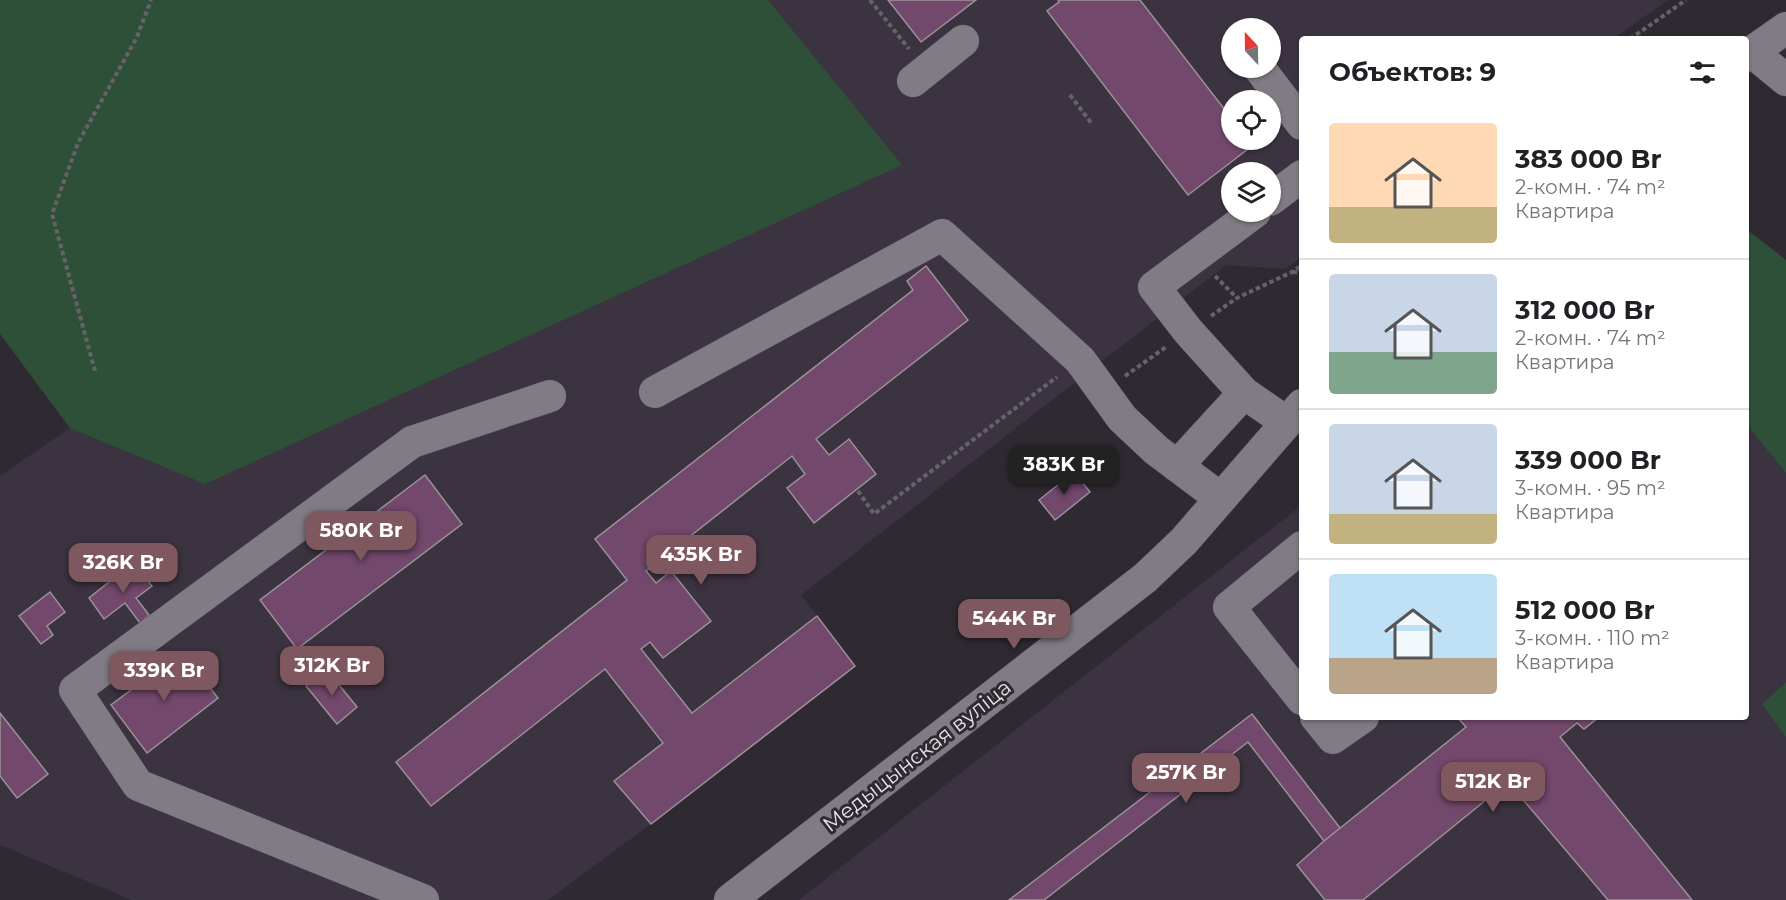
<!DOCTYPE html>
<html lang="ru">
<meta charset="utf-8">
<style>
body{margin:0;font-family:Montserrat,sans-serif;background:#f6f6f6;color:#202124;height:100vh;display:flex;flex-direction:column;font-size:22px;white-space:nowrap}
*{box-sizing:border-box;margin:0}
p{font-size:20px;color:#757577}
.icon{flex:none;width:33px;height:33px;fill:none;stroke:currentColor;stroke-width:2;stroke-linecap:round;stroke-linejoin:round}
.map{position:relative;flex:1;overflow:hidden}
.details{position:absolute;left:1299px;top:36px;width:450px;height:684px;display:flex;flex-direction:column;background:#fff;border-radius:6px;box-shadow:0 2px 4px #0004}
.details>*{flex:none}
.needle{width:39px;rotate:338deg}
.controls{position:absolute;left:1221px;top:18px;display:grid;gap:12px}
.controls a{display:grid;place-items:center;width:60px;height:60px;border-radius:50%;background:#fff;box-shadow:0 2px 4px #0004;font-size:30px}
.price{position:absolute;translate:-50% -51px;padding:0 14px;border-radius:12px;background:#7f575e;color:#fff;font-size:20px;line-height:39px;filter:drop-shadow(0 2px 3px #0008)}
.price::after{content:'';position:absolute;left:50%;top:36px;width:18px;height:14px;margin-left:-9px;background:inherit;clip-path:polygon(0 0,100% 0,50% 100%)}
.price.on{background:#222;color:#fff}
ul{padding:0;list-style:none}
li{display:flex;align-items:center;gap:18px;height:150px;padding:0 30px}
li+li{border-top:2px solid #e0e0e0}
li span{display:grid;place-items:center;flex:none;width:168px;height:120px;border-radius:6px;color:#555}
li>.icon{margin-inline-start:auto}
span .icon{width:72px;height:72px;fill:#fffc;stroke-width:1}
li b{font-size:26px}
h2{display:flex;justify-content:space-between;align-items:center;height:72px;padding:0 30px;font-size:26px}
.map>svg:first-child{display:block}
</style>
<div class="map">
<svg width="1786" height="900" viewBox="0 0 1786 900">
<rect width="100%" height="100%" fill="#2f2a32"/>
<path fill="#3b3440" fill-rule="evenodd" d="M765 0H1668L1613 39H1302V257L1285 269 1226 265 801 595 855 666 651 824 548 900H132L0 845V476L70 428 206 484ZM1232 28H1270V68H1232ZM1232 100H1270V140H1232ZM1232 172H1270V212H1232Z
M1746 424 1786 473V682L1762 704 1786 737V900H799L1302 505V717H1746Z"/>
<path fill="#2f5038" d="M0 0H768L902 165 205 484 70 428 0 334Z
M1746 229 1786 260V473L1746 424Z
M1786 682V737L1762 704Z"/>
<path fill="#72486c" stroke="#9a9198" stroke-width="1.5" d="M888 0H976L921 42Z
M1058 0H1140L1232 119V140H1247L1252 146 1188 195 1047 11 1059 2Z
M926 266 968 320 816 439 829 455 849 439 876 474 814 523 787 488 805 474 792 456 646 571 656 583 671 571 711 621 663 658 650 642 641 649 692 713 817 616 855 666 651 824 614 781 663 743 605 669 431 806 396 762 627 580 595 539 913 290 907 281Z
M1074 472 1090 492 1055 520 1039 500Z
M425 475 462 524 297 649 260 600Z
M133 563 152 586 136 598 149 615 140 623 125 603 104 619 89 598Z
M50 592 65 612 47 626 53 635 41 644 19 616Z
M182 652 218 698 147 753 111 705Z
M326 669 357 707 337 724 306 686Z
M0 713 48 774 17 798 0 776Z
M1252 714 1340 828 1324 841 1248 742 1044 900H1009Z
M1457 717H1599L1584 729 1577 723 1560 737 1692 900H1608L1508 782 1363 900H1325L1297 865 1324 841 1466 727Z"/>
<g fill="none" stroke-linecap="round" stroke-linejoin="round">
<g stroke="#49454b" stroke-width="33">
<path id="minor" d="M1752 52 1786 80
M1746 56 1786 28
M1260 69 1302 124
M913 81 963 41
M1270 200 1302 176
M1255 212 1154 287 1188 331 1244 393 1286 422
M655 392 942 235 1080 360 1122 418 1156 450 1220 498
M1177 466 1244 393
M1302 547 1229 607 1302 699
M1316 717 1333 738 1363 717
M423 900 138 785 75 690 412 442 550 396
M730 900 1145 578 1184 541 1302 405"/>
</g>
<path stroke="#666269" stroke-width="4" stroke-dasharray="4.5 3" stroke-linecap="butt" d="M870 0 909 49
M1630 39 1686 0
M1070 95 1092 124
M1293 272 1302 273
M1215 276 1237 298
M1211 316 1237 298 1292 272 1302 265
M95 371 52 214 78 143 137 37 151 0
M1125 376 1166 347
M858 491 874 514 1057 377"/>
<use href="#minor" stroke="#807b84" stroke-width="32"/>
</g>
<g text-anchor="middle" stroke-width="6" stroke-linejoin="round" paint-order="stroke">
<g font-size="21" fill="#e6e3e8" stroke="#2f2a32">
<text transform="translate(917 756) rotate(-38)" y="7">Медыцынская вуліца</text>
</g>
</g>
</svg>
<div class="controls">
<a><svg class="needle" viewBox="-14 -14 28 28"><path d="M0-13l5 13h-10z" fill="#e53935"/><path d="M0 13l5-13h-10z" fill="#757577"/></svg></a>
<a><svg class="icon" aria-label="locate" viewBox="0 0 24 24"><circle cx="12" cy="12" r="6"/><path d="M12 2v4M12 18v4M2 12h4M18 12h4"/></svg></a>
<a><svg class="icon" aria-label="layers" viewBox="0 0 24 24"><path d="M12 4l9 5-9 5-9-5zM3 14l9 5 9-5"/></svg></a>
</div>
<b class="price on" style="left:1064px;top:496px">383K Br</b>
<b class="price" style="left:361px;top:562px">580K Br</b>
<b class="price" style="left:701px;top:586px">435K Br</b>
<b class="price" style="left:123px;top:594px">326K Br</b>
<b class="price" style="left:1014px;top:650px">544K Br</b>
<b class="price" style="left:332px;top:697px">312K Br</b>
<b class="price" style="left:164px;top:702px">339K Br</b>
<b class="price" style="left:1186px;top:804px">257K Br</b>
<b class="price" style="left:1493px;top:813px">512K Br</b>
<section class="details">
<h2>Объектов: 9<svg class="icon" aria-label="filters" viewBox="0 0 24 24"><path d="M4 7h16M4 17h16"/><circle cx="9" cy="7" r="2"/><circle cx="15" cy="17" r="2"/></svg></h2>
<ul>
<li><span style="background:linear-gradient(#ffd9b3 70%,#c2b280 0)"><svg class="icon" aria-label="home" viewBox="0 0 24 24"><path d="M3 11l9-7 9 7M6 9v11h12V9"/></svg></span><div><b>383 000 Br</b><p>2-комн. · 74 m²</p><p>Квартира</p></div></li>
<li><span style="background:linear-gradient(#c9d6e8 65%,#7fa58c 0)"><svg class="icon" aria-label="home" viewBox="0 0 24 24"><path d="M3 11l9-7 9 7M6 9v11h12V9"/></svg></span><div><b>312 000 Br</b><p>2-комн. · 74 m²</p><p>Квартира</p></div></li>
<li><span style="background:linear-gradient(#c9d6e8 75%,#c2b280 0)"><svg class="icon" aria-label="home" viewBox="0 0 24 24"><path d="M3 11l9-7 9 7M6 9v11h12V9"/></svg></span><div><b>339 000 Br</b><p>3-комн. · 95 m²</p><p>Квартира</p></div></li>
<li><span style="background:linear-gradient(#bfe0f5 70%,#b9a48a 0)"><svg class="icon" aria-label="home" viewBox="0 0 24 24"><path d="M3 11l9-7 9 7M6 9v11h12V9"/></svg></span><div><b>512 000 Br</b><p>3-комн. · 110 m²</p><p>Квартира</p></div></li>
</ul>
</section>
</div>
